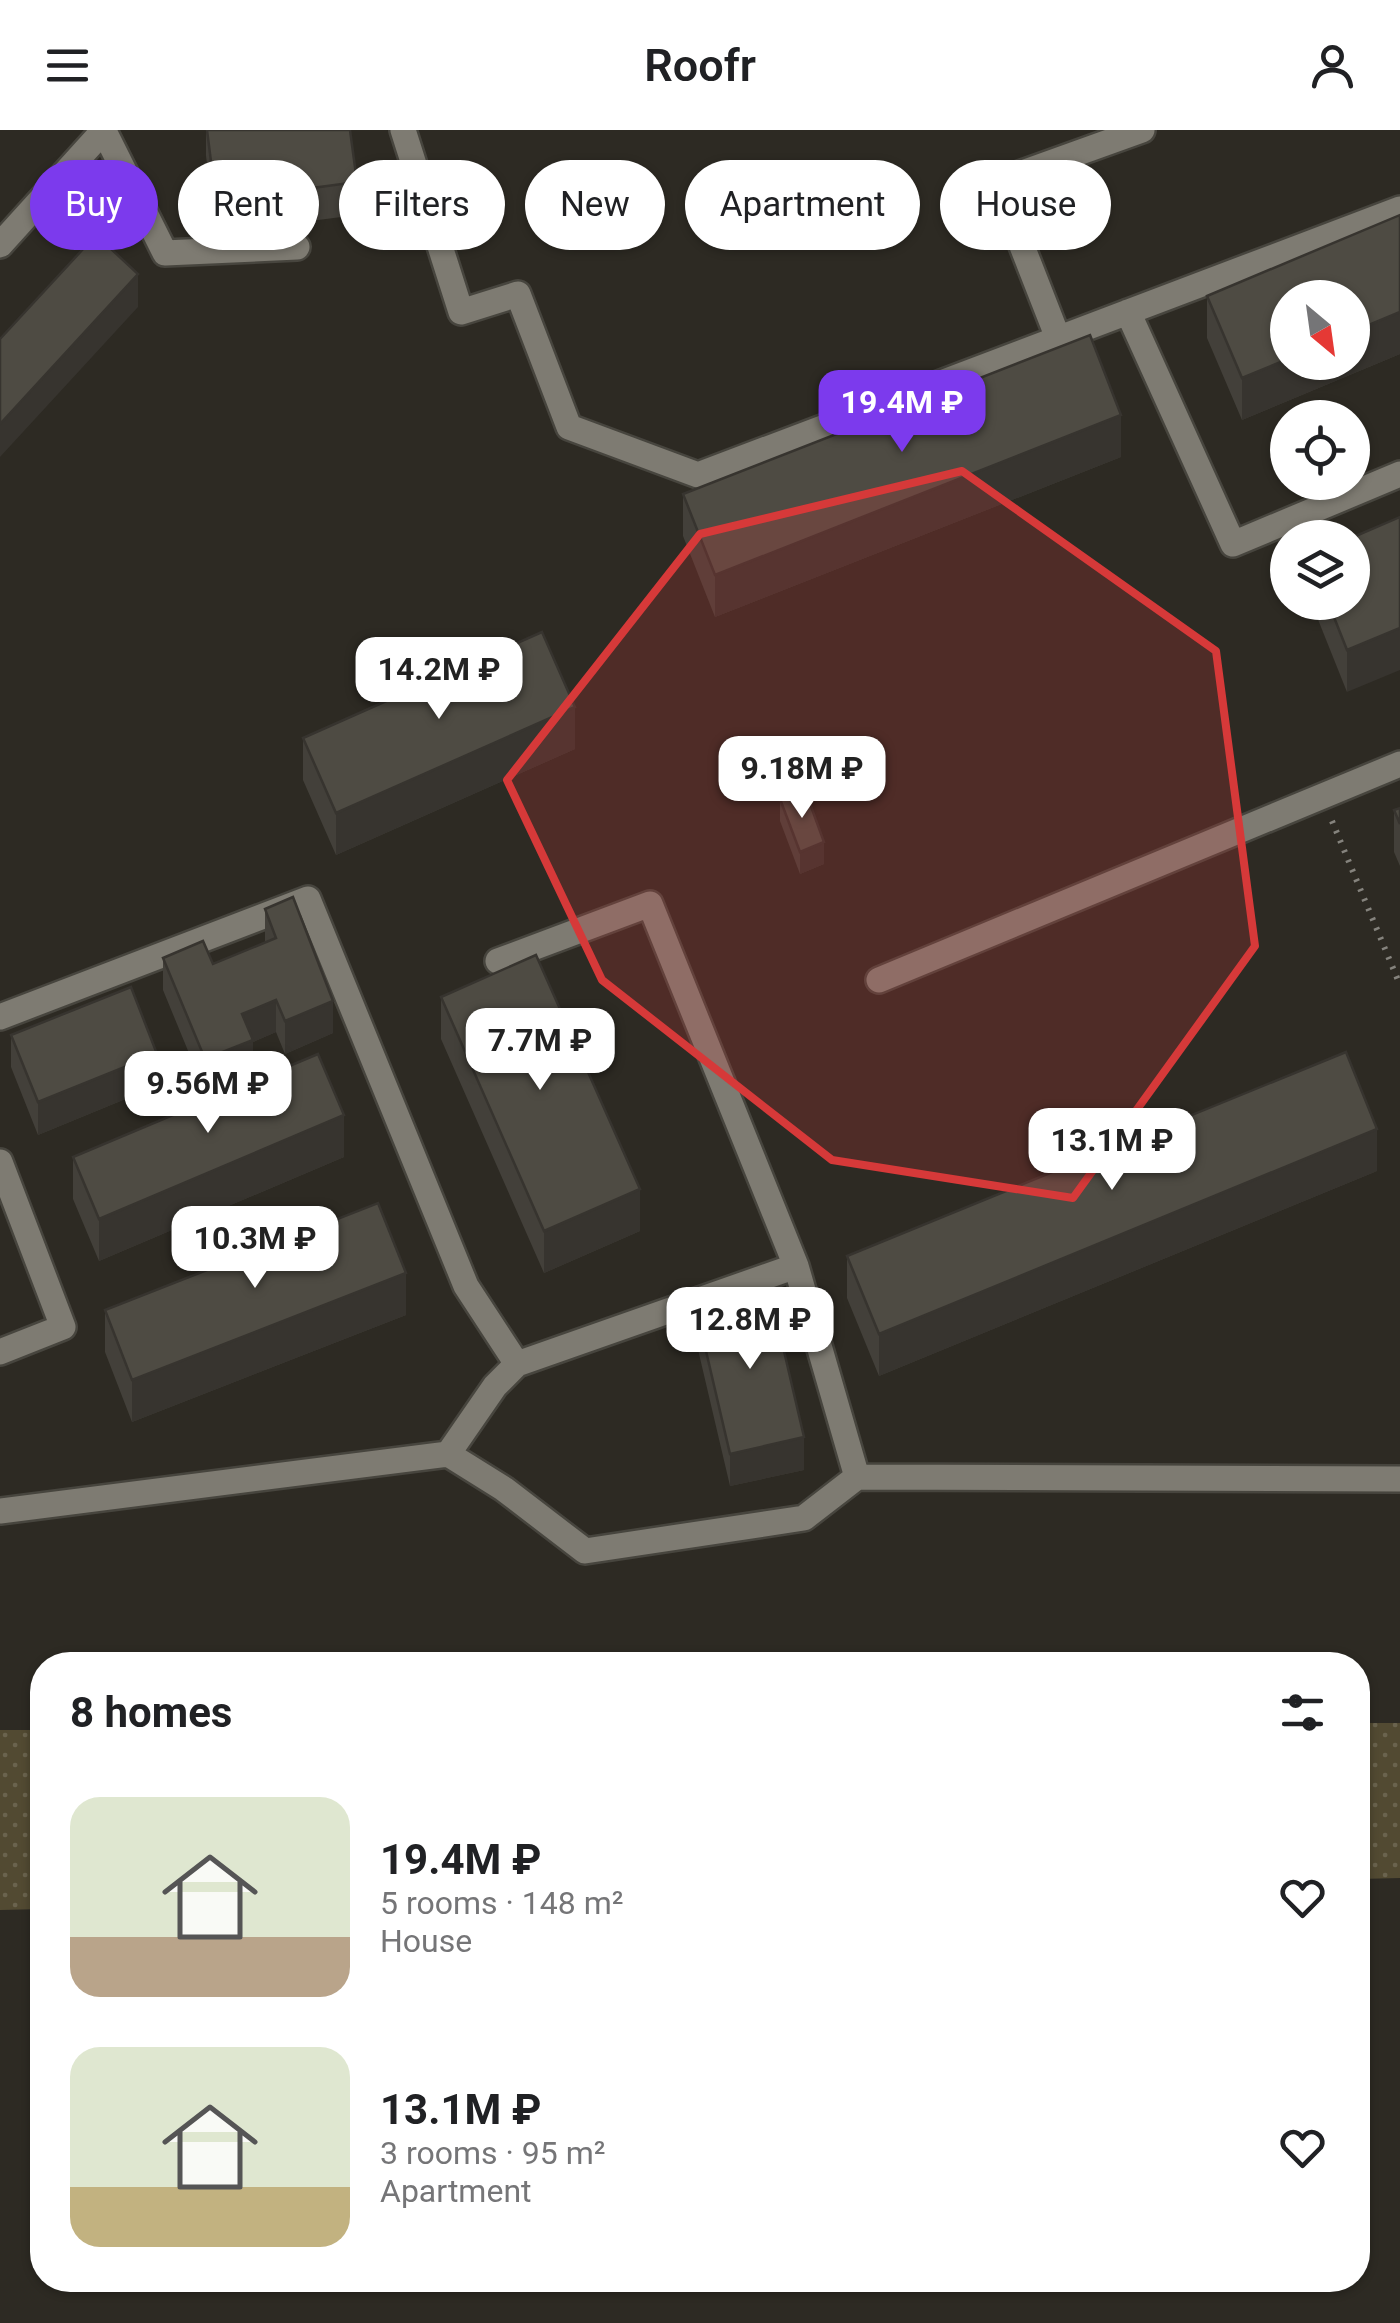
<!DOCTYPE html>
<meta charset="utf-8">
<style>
body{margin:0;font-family:Roboto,sans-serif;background:#f2f2f2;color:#202124;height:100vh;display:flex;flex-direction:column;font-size:38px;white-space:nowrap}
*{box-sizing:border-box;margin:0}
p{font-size:32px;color:#757577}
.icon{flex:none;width:55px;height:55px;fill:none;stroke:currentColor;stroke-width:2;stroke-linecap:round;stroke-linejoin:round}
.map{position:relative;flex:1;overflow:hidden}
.side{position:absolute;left:30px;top:1522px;width:1340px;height:640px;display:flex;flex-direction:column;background:#fff;border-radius:40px;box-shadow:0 2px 8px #0004}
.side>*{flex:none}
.banner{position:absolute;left:30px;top:30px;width:1340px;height:90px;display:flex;gap:20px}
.needle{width:65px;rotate:151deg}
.fabs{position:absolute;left:1270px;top:150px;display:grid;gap:20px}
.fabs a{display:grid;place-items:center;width:100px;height:100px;border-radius:50%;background:#fff;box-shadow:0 2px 8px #0004;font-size:50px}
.price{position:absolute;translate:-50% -85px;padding:0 22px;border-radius:20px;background:#fff;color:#222;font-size:32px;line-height:65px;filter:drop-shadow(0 2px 5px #0008)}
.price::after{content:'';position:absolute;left:50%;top:60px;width:30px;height:22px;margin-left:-15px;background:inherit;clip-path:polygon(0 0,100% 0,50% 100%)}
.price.on{background:#7c3aed;color:#fff}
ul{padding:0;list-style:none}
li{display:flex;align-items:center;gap:30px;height:250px;padding:0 40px}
li span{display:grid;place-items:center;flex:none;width:280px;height:200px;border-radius:30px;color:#555}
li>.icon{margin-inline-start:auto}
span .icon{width:120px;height:120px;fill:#fffc;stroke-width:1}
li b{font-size:42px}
h2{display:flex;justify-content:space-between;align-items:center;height:120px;padding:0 40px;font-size:42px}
.pill{padding:0 35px;border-radius:45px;background:#fff;box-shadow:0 2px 8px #0004;font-size:35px;line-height:90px}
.pill.on{background:#7c3aed;color:#fff}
header{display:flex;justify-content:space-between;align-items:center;height:130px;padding:0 40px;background:#fff;font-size:45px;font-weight:600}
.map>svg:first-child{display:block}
</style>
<header><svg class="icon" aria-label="menu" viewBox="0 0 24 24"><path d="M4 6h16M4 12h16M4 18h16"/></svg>Roofr<svg class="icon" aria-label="person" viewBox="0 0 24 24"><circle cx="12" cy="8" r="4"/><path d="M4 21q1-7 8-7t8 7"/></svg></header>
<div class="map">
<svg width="1400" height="2193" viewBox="0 0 1400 2193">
<defs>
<pattern id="grass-dots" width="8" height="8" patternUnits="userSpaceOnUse" patternTransform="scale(2.5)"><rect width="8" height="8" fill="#524a32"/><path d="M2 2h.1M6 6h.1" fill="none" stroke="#6a634e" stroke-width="1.8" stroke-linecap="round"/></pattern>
</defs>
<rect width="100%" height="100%" fill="#2d2a23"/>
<path fill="url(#grass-dots)" d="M1358 1593H1400V1748L1358 1749Z
M0 1600H42V1779L0 1780Z"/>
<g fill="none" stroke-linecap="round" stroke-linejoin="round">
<g stroke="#47453e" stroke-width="30">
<path id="minor" d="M403 0 461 182 518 164 569 297 698 345 1400 79
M104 1 165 123 297 117
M0 115 104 0
M1128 182 1233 414 1400 344
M1058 208 997 52 1142 0
M498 831 650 774 796 1136
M879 850 1400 634
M0 887 308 769 466 1156 517 1234 796 1136 857 1347 1400 1349
M0 1032 63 1197 0 1222
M448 1324 495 1256 517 1234
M0 1381 448 1324 504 1359 585 1421 804 1388 857 1347"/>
</g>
<path stroke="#85837d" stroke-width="6" stroke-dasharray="2.5 8" stroke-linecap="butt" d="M1332 691 1400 855"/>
<use href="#minor" stroke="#7e7b72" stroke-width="25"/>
</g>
<path fill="#43403a" d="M206 0H350L357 52V85L216 103 206 26Z
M1400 85V224L1242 290 1207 208V166Z
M1121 327 715 487 683 406V364Z
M1311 472H1352L1347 562Z
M303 608 575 619 336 725 303 650Z
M780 669 824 734 800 744 780 691Z
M1400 678V736L1394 722V680Z
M265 779 333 903 285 924 276 902 253 912V942L205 962 163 860V828L213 834 265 813Z
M441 867 640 1101 544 1143 441 909Z
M11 905 157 956 38 1005 11 937Z
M73 1027H344L99 1131 73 1069Z
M1377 1041 879 1246 847 1168V1126Z
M696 1178 804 1340 730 1356 696 1211Z
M105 1180 406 1185 132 1292 105 1222Z"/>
<path fill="#37342f" d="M138 144V177L0 327V294Z
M1400 182V224L1242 290V248L1288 229V232H1352V202Z
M1121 285V327L715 487V445Z
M1400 498V540L1347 562V520Z
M575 577V619L336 725V683Z
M824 712V734L800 744V722Z
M276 870V902L253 912V942L205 962V929L242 884Z
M333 871V903L285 924V891Z
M157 924V956L38 1005V972Z
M344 985V1027L99 1131V1089Z
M1377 999V1041L879 1246V1204Z
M640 1059V1101L544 1143V1101Z
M406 1143V1185L132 1292V1250Z
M804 1307V1340L730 1356V1324Z"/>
<path fill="#4e4b43" stroke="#37342f" stroke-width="2.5" d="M207 0H350L357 52 216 71Z
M1400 85V182L1352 202V168H1288V229L1242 248 1207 166Z
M96 105 138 144 0 294V209Z
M1090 205 1121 285 715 445 683 364Z
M1400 387V498L1347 520 1328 472H1352V408H1351Z
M542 502 575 577 336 683 303 608Z
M805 660 824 712 800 722 780 669Z
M1400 678V694L1394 680Z
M293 767 333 871 285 891 276 870 242 884 253 910 205 929 163 828 203 811 213 834 276 808 265 779Z
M536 825 640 1059 544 1101 441 867Z
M131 857 157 924 38 972 11 905Z
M1346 922 1377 999 879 1204 847 1126Z
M318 924 344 985 99 1089 73 1027Z
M378 1073 406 1143 132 1250 105 1180Z
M770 1161 804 1307 730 1324 696 1178Z"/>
<path fill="#d63939" fill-opacity="0.2" stroke="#d63939" stroke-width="8" stroke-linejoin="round" d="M962 341 1216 521 1255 816 1073 1068 832 1030 602 850 507 650 700 404Z"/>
</svg>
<div class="fabs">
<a><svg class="needle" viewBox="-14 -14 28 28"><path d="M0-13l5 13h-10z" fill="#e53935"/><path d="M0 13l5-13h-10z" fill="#757577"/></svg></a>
<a><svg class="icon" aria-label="locate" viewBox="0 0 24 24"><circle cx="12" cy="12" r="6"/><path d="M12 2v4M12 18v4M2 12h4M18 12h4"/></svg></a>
<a><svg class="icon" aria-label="layers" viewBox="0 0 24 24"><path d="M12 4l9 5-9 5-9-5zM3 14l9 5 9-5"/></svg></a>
</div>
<b class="price on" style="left:902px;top:325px">19.4M ₽</b>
<b class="price" style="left:439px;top:592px">14.2M ₽</b>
<b class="price" style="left:802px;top:691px">9.18M ₽</b>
<b class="price" style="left:540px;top:963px">7.7M ₽</b>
<b class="price" style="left:208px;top:1006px">9.56M ₽</b>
<b class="price" style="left:1112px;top:1063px">13.1M ₽</b>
<b class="price" style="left:255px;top:1161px">10.3M ₽</b>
<b class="price" style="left:750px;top:1242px">12.8M ₽</b>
<div class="banner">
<a class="pill on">Buy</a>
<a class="pill">Rent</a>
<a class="pill">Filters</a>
<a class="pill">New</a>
<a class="pill">Apartment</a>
<a class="pill">House</a>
</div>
<section class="side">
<h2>8 homes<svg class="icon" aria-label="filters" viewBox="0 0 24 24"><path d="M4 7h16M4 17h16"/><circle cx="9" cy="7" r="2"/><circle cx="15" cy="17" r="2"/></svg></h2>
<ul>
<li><span style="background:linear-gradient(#dfe7d0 70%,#b9a48a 0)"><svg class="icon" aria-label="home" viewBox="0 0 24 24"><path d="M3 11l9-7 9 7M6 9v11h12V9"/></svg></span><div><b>19.4M ₽</b><p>5 rooms · 148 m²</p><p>House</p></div><svg class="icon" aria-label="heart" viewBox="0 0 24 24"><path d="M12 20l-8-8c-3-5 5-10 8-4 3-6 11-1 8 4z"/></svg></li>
<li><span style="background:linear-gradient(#dfe7d0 70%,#c2b280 0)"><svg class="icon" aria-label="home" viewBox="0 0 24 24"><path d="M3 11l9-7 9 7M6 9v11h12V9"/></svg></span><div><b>13.1M ₽</b><p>3 rooms · 95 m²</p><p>Apartment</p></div><svg class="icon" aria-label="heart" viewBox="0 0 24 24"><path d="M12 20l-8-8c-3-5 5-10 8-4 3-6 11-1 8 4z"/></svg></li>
</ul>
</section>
</div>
